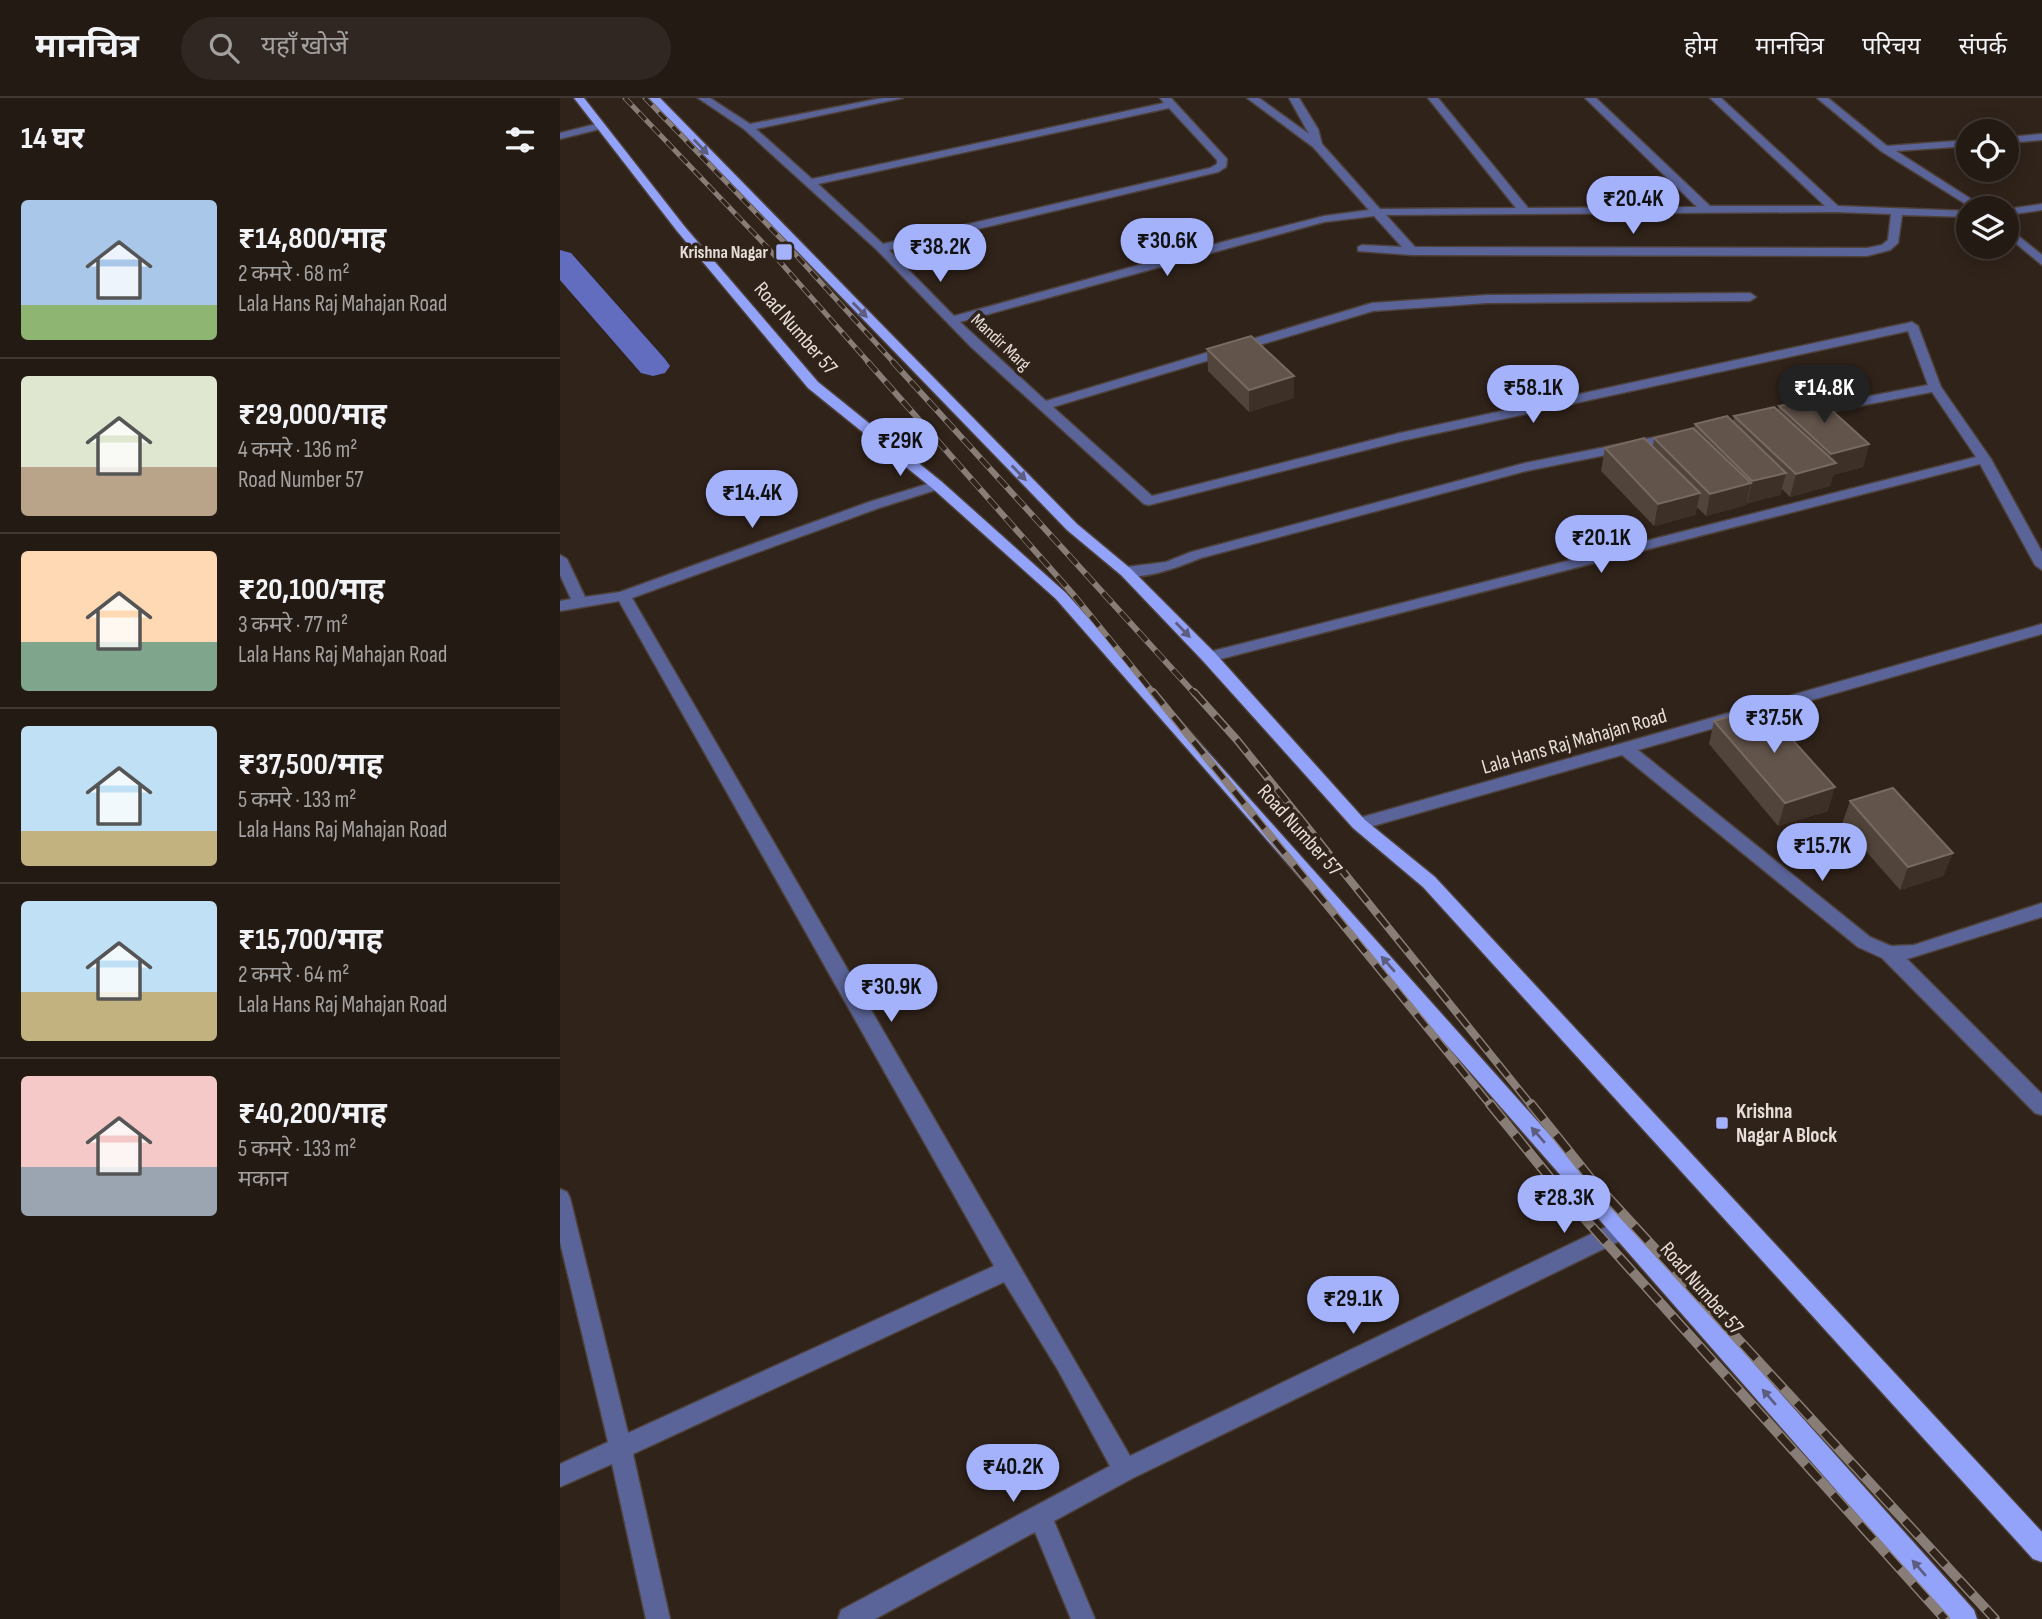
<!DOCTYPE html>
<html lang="hi">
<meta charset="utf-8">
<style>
body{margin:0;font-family:"Sofia Sans Condensed","Noto Sans Devanagari",sans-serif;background:#302722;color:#f1f3f6;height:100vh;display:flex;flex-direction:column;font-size:26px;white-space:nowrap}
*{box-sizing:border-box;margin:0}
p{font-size:23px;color:#a3a1a0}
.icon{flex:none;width:38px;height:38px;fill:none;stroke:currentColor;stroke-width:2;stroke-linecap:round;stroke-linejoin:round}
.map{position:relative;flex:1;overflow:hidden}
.side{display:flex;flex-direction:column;background:#241a14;width:560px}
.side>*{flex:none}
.buttons{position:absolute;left:1396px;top:21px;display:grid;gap:14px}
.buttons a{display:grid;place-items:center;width:63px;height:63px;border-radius:50%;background:#241a14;box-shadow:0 4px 18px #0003,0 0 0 2px #413834;font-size:35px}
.price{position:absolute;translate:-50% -60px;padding:0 16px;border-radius:24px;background:#a4b2fc;color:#111;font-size:23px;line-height:46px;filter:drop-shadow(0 2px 4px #0008)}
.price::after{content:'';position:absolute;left:50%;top:42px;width:21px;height:16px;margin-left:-10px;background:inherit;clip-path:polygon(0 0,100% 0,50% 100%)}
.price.on{background:#222;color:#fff}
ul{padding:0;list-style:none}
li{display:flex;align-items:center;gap:21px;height:175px;padding:0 21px}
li+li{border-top:2px solid #413834}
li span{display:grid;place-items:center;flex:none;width:196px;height:140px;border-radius:7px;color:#555}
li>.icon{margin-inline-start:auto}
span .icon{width:84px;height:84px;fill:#fffc;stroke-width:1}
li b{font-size:30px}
h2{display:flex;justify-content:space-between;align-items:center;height:84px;padding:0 21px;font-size:30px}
header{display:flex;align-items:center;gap:42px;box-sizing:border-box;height:98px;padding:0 35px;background:#241a14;border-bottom:2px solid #413834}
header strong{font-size:33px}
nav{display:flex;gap:38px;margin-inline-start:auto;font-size:24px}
.search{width:490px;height:63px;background:#302722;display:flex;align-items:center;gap:18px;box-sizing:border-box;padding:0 24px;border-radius:38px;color:#a3a1a0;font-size:26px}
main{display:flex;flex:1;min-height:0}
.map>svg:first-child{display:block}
</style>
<header>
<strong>मानचित्र</strong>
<div class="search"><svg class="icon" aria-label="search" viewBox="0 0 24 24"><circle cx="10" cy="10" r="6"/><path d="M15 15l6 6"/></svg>यहाँ खोजें</div>
<nav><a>होम</a><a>मानचित्र</a><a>परिचय</a><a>संपर्क</a></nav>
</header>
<main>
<section class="side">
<h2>14 घर<svg class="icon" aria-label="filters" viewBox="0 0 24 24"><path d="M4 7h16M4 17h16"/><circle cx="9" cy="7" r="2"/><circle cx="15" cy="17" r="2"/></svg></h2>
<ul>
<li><span style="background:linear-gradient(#a9c7e8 75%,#8fb573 0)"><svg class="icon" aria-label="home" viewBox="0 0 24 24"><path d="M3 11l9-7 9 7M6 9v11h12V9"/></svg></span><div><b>₹14,800/माह</b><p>2 कमरे · 68 m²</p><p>Lala Hans Raj Mahajan Road</p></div></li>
<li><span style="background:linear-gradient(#dfe7d0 65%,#b9a48a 0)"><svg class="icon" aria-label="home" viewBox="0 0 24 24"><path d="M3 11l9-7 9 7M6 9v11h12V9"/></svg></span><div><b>₹29,000/माह</b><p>4 कमरे · 136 m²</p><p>Road Number 57</p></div></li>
<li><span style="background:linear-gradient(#ffd9b3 65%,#7fa58c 0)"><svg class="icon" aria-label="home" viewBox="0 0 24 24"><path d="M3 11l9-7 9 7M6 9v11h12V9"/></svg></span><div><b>₹20,100/माह</b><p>3 कमरे · 77 m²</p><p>Lala Hans Raj Mahajan Road</p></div></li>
<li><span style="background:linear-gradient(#bfe0f5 75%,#c2b280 0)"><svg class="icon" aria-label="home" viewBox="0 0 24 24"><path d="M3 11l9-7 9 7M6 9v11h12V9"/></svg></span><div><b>₹37,500/माह</b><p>5 कमरे · 133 m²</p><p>Lala Hans Raj Mahajan Road</p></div></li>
<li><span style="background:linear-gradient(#bfe0f5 65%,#c2b280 0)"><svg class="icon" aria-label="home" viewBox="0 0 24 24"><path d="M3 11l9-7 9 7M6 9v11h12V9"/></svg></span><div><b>₹15,700/माह</b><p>2 कमरे · 64 m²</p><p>Lala Hans Raj Mahajan Road</p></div></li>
<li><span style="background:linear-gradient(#f6c9c9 65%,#9aa5b1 0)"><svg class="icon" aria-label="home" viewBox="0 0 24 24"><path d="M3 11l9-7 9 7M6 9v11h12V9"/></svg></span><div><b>₹40,200/माह</b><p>5 कमरे · 133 m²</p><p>मकान</p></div></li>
</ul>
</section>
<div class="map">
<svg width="1482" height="1521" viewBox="0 0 1482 1521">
<rect width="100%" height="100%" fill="#30231a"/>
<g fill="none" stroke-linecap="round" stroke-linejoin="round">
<path fill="#626dc0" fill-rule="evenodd" d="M0 152 11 155 105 261 110 268 105 275 93 278 81 275 0 182Z"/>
<g stroke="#4d4139" stroke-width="3">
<path id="minor" d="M138 0H150L190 26 322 0H343L196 31 252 81 604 5 600 0H611L667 61 666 69 658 74 329 152 394 218 670 142 764 118 809 112 753 49 687 0H699L749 36 729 0H739L758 31 762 46 820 111 956 110 868 0H878L968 110 1137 109 1025 0H1036L1150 108H1265L1150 0H1161L1278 108 1409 113V119L1342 117 1338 145 1330 152 1307 158 852 157 798 153V149L802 147 842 149 814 118 764 124 400 224 486 303 812 205 927 197 1190 195 1196 199 1190 203 927 205 813 213 493 309 592 398 840 335 1352 224 1358 228 1381 289 1431 361 1482 454V472L1475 467 1420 366 649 564 643 563 641 559 643 555 649 554 1416 359 1372 294 1247 318 1240 314 1247 310 1368 287 1348 233 841 343 589 407 584 406 411 249 317 152 184 31ZM609 10 657 62V66L650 70 323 146 258 86ZM1275 114 1331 116 1328 142 1322 147 1307 150 855 149 826 117Z
M1257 0H1268L1327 48 1409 42V48L1336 53 1425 110H1412L1321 53Z
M40 25 45 28 44 30 0 41V35Z
M1482 36V42L1447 45V39Z
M1482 106V112L1447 117V111Z
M1447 129 1482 157V167L1447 138Z
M1116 335 1123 339 1121 342 966 373 641 460C624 467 573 487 559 474L566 469 606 464 631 454 965 365Z
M377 383 382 384V390L319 410 72 500 570 1358 1054 1125 1061 1123 1068 1125 1072 1132 1068 1139 573 1380 494 1423 535 1521H511L475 1434 315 1521H278L281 1512 550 1368 498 1272 444 1184 73 1356 110 1521H86L52 1366 0 1389V1366L48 1344 0 1144V1091L7 1094 10 1100 68 1335 434 1168 59 503 0 513V503L11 501 0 477V457L7 461 25 499 60 494 309 404Z
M1482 526V536L1078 652 1310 839 1331 848 1354 847 1482 805V819L1347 861 1482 996V1017L1475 1015 1322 860 1298 849 1062 657 799 732 790 726 799 720Z"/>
</g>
<g stroke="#4d4139" stroke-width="3">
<path id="major" d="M14 0H24L125 129 258 284 382 384 506 495 1414 1512 1417 1521H1389L496 501 372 390 248 290 117 133Z
M89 0H100L517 426 571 471 655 555 805 722 875 779 1482 1434V1464L1473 1461 863 789 793 730 643 563 561 477 507 432Z"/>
</g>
<use href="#minor" fill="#5b6499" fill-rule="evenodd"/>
<use href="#major" fill="#94a3fa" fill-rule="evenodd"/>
<g stroke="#897e77" stroke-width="5">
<path id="rail-far3" d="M65 0 207 149 310 266
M85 0 225 145 335 266"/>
</g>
<g stroke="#897e77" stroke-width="6">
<path id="rail-far2" d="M308 264 512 495 594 596
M333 264 635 596"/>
</g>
<g stroke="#897e77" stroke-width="8">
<path id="rail-far1" d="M593 594 931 1008
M634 594 677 642 972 1008"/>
</g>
<g stroke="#897e77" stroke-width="10">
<path id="rail" d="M930 1006 1007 1101 1385 1521
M971 1006 1031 1081 1435 1521"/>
</g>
<use href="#rail-far3" stroke="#30231a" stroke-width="3.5" stroke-dasharray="10" stroke-linecap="butt"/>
<use href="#rail-far2" stroke="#30231a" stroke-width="4.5" stroke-dasharray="13" stroke-linecap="butt"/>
<use href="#rail-far1" stroke="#30231a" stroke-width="5" stroke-dasharray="16" stroke-linecap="butt"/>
<use href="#rail" stroke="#30231a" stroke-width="7" stroke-dasharray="20" stroke-linecap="butt"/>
</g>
<path fill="#51443a" d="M647 251 734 300 689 314 648 273Z
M1219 308 1309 346 1303 369 1273 377 1270 388 1230 399 1222 391 1220 397 1186 405V407L1146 418 1137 409 1135 417 1094 428 1041 373 1045 350 1093 348 1094 340 1134 330 1135 326 1173 324 1174 318 1218 312Z
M1154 623 1268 713 1218 728 1149 646Z
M1290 703 1393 755 1383 778 1340 792 1282 726Z"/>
<path fill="#3d3026" d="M734 278V300L689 314V292Z
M1309 346 1303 369 1273 377 1270 388 1230 399 1236 376 1268 368 1271 356Z
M1226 375 1220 397 1187 406 1192 383Z
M1191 385 1186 407 1146 418 1150 396Z
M1140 395 1135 417 1094 428 1098 406Z
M1275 689 1268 713 1218 728 1225 705Z
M1393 755 1383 778 1340 792 1348 769Z"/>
<path fill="#62544b" stroke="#776a61" stroke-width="2" d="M691 238 734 278 689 292 647 251Z
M1257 299 1309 346 1271 356 1219 308Z
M1214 309 1276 365 1236 376 1174 318Z
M1167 318 1226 375 1192 383 1135 326Z
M1133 330 1191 385 1150 396 1094 340Z
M1084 340 1140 395 1098 406 1045 350Z
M1203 609 1275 689 1225 705 1154 623Z
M1333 690 1393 755 1348 769 1290 703Z"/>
<defs><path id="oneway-solid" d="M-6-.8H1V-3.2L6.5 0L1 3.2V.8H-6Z" transform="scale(1.75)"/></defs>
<g fill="#5d5d7f">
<use href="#oneway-solid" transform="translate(141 49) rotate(46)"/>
<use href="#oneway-solid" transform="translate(300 212) rotate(46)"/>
<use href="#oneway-solid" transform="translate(459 375) rotate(46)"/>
<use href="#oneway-solid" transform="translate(623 532) rotate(46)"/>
<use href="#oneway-solid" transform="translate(828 866) rotate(-131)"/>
<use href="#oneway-solid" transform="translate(978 1037) rotate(-131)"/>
<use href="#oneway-solid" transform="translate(1209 1299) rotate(-131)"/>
<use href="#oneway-solid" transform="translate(1359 1470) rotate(-131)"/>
</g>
<g fill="#a4b2fc" stroke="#30231a" stroke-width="2.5">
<rect x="215" y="145" width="18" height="18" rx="3.5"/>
<rect x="1155" y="1018" width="14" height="14" rx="3.5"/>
</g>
<g text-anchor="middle" stroke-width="7" stroke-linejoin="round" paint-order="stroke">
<g font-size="18" font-weight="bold" fill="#e8ded9" stroke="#30231a" text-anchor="end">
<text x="208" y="160">Krishna Nagar</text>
</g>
<g font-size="18" fill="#e8ded9" stroke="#30231a">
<text transform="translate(441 244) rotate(43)" y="6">Mandir Marg</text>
</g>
<g font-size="21" fill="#e8ded9" stroke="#30231a">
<text transform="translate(236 230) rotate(49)" y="7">Road Number 57</text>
<text transform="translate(1014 643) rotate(-16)" y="7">Lala Hans Raj Mahajan Road</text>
<text transform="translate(740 732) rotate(48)" y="7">Road Number 57</text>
<text transform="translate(1142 1190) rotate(49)" y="7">Road Number 57</text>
</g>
<g font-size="21" font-weight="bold" fill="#e8ded9" stroke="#30231a" text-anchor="start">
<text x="1176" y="1020">Krishna<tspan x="1176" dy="24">Nagar A Block</tspan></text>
</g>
</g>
</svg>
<div class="buttons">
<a><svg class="icon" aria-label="locate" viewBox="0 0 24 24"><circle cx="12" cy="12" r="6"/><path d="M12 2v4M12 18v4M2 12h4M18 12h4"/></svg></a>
<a><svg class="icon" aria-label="layers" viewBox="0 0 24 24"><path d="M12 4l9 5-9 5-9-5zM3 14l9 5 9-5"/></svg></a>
</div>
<b class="price" style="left:1073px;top:138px">₹20.4K</b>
<b class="price" style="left:607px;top:180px">₹30.6K</b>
<b class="price" style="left:380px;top:186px">₹38.2K</b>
<b class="price" style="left:973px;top:327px">₹58.1K</b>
<b class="price on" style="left:1264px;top:327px">₹14.8K</b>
<b class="price" style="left:340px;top:380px">₹29K</b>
<b class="price" style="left:192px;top:432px">₹14.4K</b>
<b class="price" style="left:1041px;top:477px">₹20.1K</b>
<b class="price" style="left:1214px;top:657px">₹37.5K</b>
<b class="price" style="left:1262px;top:785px">₹15.7K</b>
<b class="price" style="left:331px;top:926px">₹30.9K</b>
<b class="price" style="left:1004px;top:1137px">₹28.3K</b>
<b class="price" style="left:793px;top:1238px">₹29.1K</b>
<b class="price" style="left:453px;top:1406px">₹40.2K</b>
</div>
</main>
